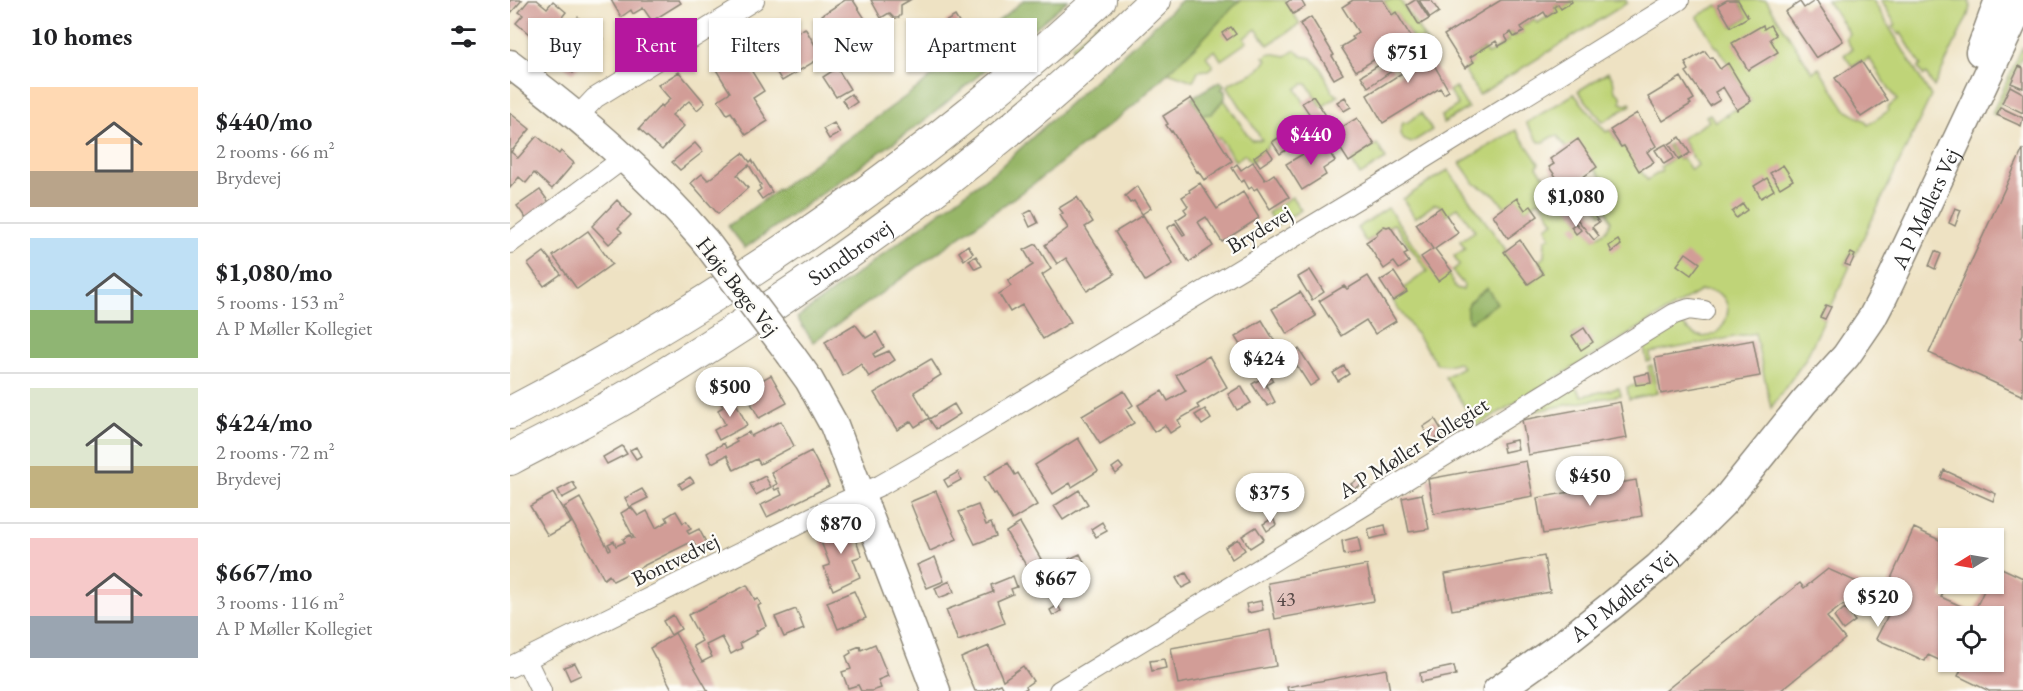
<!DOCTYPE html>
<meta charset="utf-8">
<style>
body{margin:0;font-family:"EB Garamond",serif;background:#f2f2f2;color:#202124;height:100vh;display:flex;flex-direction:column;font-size:22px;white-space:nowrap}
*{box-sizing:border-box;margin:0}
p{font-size:20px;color:#757577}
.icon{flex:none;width:33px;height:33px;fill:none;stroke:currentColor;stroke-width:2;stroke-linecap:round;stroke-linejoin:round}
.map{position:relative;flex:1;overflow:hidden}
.side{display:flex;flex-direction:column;background:#fff;width:510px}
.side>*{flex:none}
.banner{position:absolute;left:18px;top:18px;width:570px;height:54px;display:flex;gap:12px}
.needle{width:39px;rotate:259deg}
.fabs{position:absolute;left:1428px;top:528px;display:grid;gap:12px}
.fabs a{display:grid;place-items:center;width:66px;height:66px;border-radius:0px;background:#fff;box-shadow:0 2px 4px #0004;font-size:30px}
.price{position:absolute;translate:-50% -51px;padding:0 14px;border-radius:21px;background:#fff;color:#222;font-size:20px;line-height:39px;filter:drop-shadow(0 2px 3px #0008)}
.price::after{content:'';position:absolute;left:50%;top:36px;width:18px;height:14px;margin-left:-9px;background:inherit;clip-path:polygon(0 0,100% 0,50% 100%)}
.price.current{background:#b5179e;color:#fff}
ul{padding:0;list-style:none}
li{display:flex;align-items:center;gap:18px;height:150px;padding:0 30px}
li+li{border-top:2px solid #e0e0e0}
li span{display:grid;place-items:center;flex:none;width:168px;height:120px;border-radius:0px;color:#555}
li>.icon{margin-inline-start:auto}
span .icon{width:72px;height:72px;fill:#fffc;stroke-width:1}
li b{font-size:26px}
h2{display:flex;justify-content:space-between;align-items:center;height:72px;padding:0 30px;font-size:26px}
.chip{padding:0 21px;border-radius:0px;background:#fff;box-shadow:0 2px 4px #0004;font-size:21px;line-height:54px}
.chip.current{background:#b5179e;color:#fff}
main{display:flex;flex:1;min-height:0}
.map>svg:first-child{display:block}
</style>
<main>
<section class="side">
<h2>10 homes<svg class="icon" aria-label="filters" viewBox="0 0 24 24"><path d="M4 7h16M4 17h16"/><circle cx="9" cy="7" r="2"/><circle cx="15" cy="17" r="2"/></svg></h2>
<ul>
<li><span style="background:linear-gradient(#ffd9b3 70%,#b9a48a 0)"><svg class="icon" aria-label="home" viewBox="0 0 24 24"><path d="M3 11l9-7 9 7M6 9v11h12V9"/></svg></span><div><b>$440/mo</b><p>2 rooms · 66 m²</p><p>Brydevej</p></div></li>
<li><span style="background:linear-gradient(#bfe0f5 60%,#8fb573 0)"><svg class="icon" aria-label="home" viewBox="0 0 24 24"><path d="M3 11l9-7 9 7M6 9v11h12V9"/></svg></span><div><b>$1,080/mo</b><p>5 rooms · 153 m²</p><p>A P Møller Kollegiet</p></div></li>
<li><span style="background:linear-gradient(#dfe7d0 65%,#c2b280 0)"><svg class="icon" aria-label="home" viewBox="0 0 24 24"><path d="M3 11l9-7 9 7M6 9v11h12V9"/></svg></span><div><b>$424/mo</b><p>2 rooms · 72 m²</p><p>Brydevej</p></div></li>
<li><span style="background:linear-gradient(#f6c9c9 65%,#9aa5b1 0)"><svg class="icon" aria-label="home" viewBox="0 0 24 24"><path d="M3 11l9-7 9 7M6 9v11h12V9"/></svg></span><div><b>$667/mo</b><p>3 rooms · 116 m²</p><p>A P Møller Kollegiet</p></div></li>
</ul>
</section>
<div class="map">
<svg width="1513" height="691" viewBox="0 0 1513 691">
<rect width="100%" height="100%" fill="#fdfcf7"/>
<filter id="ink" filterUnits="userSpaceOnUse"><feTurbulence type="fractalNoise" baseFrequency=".0167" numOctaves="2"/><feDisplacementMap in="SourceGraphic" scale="12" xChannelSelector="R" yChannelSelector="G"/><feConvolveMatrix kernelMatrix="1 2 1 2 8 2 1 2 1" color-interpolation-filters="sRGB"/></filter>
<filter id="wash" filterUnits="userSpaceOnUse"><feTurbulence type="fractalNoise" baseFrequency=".008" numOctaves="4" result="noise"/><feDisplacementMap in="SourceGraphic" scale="24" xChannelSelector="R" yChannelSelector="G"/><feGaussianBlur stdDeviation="1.35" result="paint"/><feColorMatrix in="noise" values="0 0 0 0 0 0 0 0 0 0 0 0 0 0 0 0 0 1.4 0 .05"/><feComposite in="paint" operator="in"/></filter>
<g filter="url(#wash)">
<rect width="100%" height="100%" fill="#eee2c3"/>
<path fill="#bfd478" stroke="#758052" stroke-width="1.5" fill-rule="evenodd" d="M730 0H775L790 24 758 45 746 29 734 38 737 42 711 60 705 50 696 56 703 66 698 70 688 71 683 81 658 72Z
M873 0H890L924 53 921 55 912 38 905 42 886 13 882 15Z
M1061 0H1116L1117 3 969 95 954 69 963 62 960 57 974 49 977 54 980 53 998 41 995 36 1001 32 1004 37 1013 32 1011 27 1024 19 1027 23 1046 12 1044 7 1048 4 1051 9 1062 3Z
M1228 0H1256L1302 72 1309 68 1337 111 1354 120 1358 125 1378 111 1377 108 1387 100 1359 58 1352 63 1350 61 1342 66 1334 55 1342 49 1336 39 1339 33 1317 0H1363L1421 96 1345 255 1341 253 1335 264 1340 266 1321 307 1316 305 1311 316 1315 319 1295 360 1261 408 1245 333 1140 353 1141 361 1137 362 1133 342 1169 320C1207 372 1245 285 1190 291L965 427 960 420 962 418 935 377 953 367 948 362 938 365 927 364 883 301 897 292 894 288 917 271 884 224 877 227H874L867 232V235L856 242 847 228 878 208 912 257 938 274 946 288 953 290 954 285 942 271 949 265 944 256 955 249 950 241 965 231 948 207 936 215 929 205 925 204 905 218 893 199 938 170 996 250 994 252 1019 284 1036 270 1029 261 1034 257 1035 240 1040 237 1036 227 1044 222 1030 200 1015 210 1007 199 995 207 985 195 965 184 950 163 1006 130 1029 163 1027 167 1084 239 1097 230 1101 221 1097 210 1091 214 1079 197 1095 185V182L1085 169 1087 167 1056 148 1048 136H1044L1034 142H1029L1016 123 1064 94 1096 132 1100 130 1111 147 1114 146 1137 180 1152 171 1150 167 1164 158 1157 146 1159 144 1169 160 1173 158 1181 170 1187 165 1172 138 1199 121 1196 116 1200 114 1205 122 1215 115 1218 116 1217 114 1241 101 1208 47H1206L1187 16 1208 5 1222 27 1238 17ZM1074 328 1082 342 1071 349 1062 336Z
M1371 0H1459L1460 7 1458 15 1424 87 1416 74 1414 76 1408 68 1411 65 1391 33 1389 35 1383 27 1386 25Z
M596 21 598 27 568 54 562 46 587 24Z
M1513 46V55L1485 115 1482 113Z
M785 50 792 56 801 58 811 68 822 91 828 96 812 107 797 84H793L786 89 794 102 793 103 816 139 800 150 786 127 756 146 757 148 744 157 745 159 741 162 735 154 725 161 710 138 707 139 691 115 704 111 714 99 741 140H752L718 87 720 83 747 71 753 65 757 59 754 57 760 53 776 56Z
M1098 72 1103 79 1105 91 1111 96V103L1116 105 1120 103 1121 105 1093 122 1068 91Z
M945 87 958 108 933 123 931 116 948 105 939 91Z
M911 113 922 130 901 143 894 140 890 134 893 122 896 123Z
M867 144 876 159 850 175 841 161Z
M782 197 791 210 766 225 758 213Z
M1142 365 1147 393 1119 399 1117 387 1141 382 1138 366Z
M1064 384 1072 396 1109 388 1111 395 1014 413Z"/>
<path fill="#97b668" stroke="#61704a" stroke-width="1.5" d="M514 0H558L418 118 235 248 218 226 410 86Z
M672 0H730L686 46 623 106 530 179 303 342 287 318 488 169Z
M710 81 715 86 711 89 715 91V98L701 114 691 115 681 98Z
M977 288 987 303 962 321H959C951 304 965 297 977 288Z"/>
<g id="blocks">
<path fill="#d29d97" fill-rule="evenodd" d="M0 0H12L0 14Z
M19 0H27L37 8 43 1 56 12 31 44 6 23 13 15 9 12Z
M101 0H169L171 3 142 21 133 8 123 14 121 10 111 17Z
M335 0H343L359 25 354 28 358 35 369 29 384 53 373 60 360 38 345 48 339 38 330 43 312 15Z
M361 0H400L391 5V15L388 18H384L379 13 371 18Z
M780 0H791L795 7 783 14 776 3Z
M843 0H873L882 15 886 12 901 37 846 71 831 47 844 39 842 37 848 32 832 7Z
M905 0H907L919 19 909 25 897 5Z
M909 0H921L929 12 920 18Z
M991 0H1061L1062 2 1051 9 1048 4 1044 7 1046 11 1037 17 1034 12 1011 27 1014 32 1004 37 1001 32 995 36 998 41 989 46 986 41 960 57 964 62 955 68 934 35Z
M1217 0H1228L1238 17 1221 27 1208 5Z
M1306 0 1333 41 1306 58 1275 12 1290 2 1294 8Z
M445 16 454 31 444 37 435 22Z
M68 17 94 39 63 73 40 54 46 47 44 45Z
M801 17 824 55 822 56 833 74 824 79 790 24Z
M1253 25 1254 29 1260 25 1266 35 1260 39 1268 52 1238 70 1222 43Z
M721 27 726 34 717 40 712 33Z
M295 28 312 57 272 81 252 49 283 30 285 34Z
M912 38 921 55 919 56 939 91 934 94 930 88 873 123 857 95 903 66 897 57 900 55 895 48Z
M1195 51 1200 58 1202 57 1210 69 1218 63 1241 101 1227 110 1213 87 1205 92 1210 100 1200 106 1176 72 1179 70 1175 63Z
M230 52 254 91 243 98 258 121 236 135 221 112 217 114 208 100 220 92 205 68Z
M877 60 883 70 858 87 851 76Z
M1351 61 1377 100 1351 117 1325 78Z
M1509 66 1513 68V88L1501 83Z
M327 68 340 89 326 97 313 77Z
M169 72 195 103 187 110 179 101 162 115 174 126 152 150 129 129 151 105 152 107 160 99 148 85Z
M1171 77 1184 99 1179 102 1181 104 1153 121 1138 97Z
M1500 86 1513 93V113L1492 103Z
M341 94 347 102 338 108 332 100Z
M803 96 819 120 808 127 792 103Z
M835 97 841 107 834 111 827 102Z
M681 98 722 161 694 180 688 171 687 172 662 131 661 132 656 125 658 124 653 116Z
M1490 107 1513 118 1511 126 1487 115Z
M0 113 20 129 1 152 8 158 27 136 49 154 51 151 64 163 42 189 24 173 16 183 9 177 0 188Z
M1127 113 1146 146 1137 152 1144 162 1129 171 1114 146 1111 147 1100 130Z
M847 118 865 145 839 162 821 134Z
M324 123 330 133 319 139 313 129Z
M786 127 794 139 770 154 762 142Z
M1170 137 1180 153 1169 160 1159 144Z
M1068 139 1087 167 1059 187 1055 181 1051 184 1039 167 1044 164 1040 159Z
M813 142 825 161 813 169 816 175 792 190 776 164Z
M185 143 193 152 170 170 162 162Z
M1156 144 1164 158 1154 164 1145 150Z
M757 148 763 157 750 166 744 157Z
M1513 149V334L1511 338 1513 339V396L1419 353Z
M233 153 240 162 242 160 262 192 252 199 247 192 251 189 249 186 251 185 239 165 227 175 238 188 208 214 181 183 192 174 198 180Z
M743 162 755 180 764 174 779 197 760 209 747 188 744 190 742 187 739 189 734 180 731 182 722 168 727 164 731 170Z
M1273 165 1283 180 1270 188 1260 173Z
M1257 178 1264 190 1251 198 1244 186Z
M690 183 707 209 733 192 749 218 712 242 696 217 688 222 703 246 679 262 657 228 665 223 673 235 675 234 666 220 677 213 674 209 678 206 672 197 680 192 679 190Z
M627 186 641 208 632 214 624 201 620 203 615 196Z
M30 190 41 205 17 220 7 206Z
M567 197 583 222 575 227 605 274 577 291 556 258 547 264 535 245 558 228 550 215 553 213 549 208Z
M1007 198 1015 210 1021 206 1028 216 998 238 983 215Z
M1070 198 1089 222 1082 227 1089 236 1084 240 1058 208Z
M107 200 121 215 108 228 112 232 99 244 82 226Z
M1233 204 1237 210 1226 218 1222 212Z
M931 207 948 233 925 249 942 271 928 281 911 257 923 249 906 224Z
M1445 208 1451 210 1445 226 1439 223Z
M522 210 528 223 520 227 514 214Z
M633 215 663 264 635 281 605 232Z
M1066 223 1071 230 1066 234 1061 227Z
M874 226 877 227 880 226 898 253 894 255 899 262 889 269 884 262 874 269 856 242 867 235V232Z
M78 231 102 264 67 289 43 256Z
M1010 240 1033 274 1018 284 994 252Z
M1108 240 1111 245 1102 252 1099 246Z
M526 244 541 269 532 275 561 322 533 339 512 305 500 312 489 294 501 286 498 281 523 265 514 250Z
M458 245 463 253 454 260 449 252Z
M1425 251 1431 254 1425 269 1419 266Z
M34 252 51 274 34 286 18 264Z
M1176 253 1190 263 1181 275 1167 265Z
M1341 253 1345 255 1340 266 1335 264Z
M466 256 472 266 465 269 459 260Z
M800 270 814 292 802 300 788 277Z
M884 272 897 292 883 301 870 281Z
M858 276 886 321 865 334 856 320 831 336 809 301 834 286 837 289Z
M790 292 806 316 777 334 762 309Z
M1316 305 1321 307 1315 319 1310 317Z
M752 320 768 347 741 363 725 337Z
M345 324 356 338 366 332 374 347 363 354 365 357 379 351 385 360 359 377 351 364 333 376 315 342Z
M1074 328 1083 342 1071 350 1062 336Z
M1243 340 1250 376 1151 394 1145 358Z
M789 349 809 380 800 386 780 355Z
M699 356 717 387 687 405 689 408 668 420 671 426 660 433 655 425 644 432 628 405 652 391 658 401 676 391 666 375Z
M421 359 431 375 404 392 419 418 405 427 401 421 387 430 364 393Z
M834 366 839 374 828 381 823 373Z
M1139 373 1141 383 1126 385 1124 376Z
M759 374 763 381 756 385 765 402 758 406 754 401H753L742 384Z
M261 375 277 403 249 418 234 390Z
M731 386 741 403 727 410 718 394Z
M614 391 623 405 616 410 624 423 590 444 572 416Z
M218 393 223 402 225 401 237 425 209 440 204 430 215 424 208 410 213 407 208 398Z
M1110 402 1117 438 1018 455 1012 420Z
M444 404 450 414 426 429 419 419Z
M695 409 701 419 692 425 685 415Z
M925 419 934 434 921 441 913 427Z
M271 421 284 446 250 464 247 459 224 470 217 455 202 463 197 453 214 443 216 448 227 442 225 439 239 432 241 436Z
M568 438 588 471 562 487 560 483 543 494 525 465Z
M1006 440 1008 449 994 452 992 443Z
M112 446 117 454 97 464 93 457Z
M126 447 131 456 126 459 120 450Z
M301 451 319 486 257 517 251 505 272 495 269 488 265 490 263 486 267 484 261 472Z
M1016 461 1023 496 924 514 918 479Z
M498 463 505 475 508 473 527 505 502 520 486 493 484 494 474 477Z
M609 463 613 468 606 474 602 468Z
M1434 470 1486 494 1483 501 1431 478Z
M448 472 451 480 438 487 434 480Z
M255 476 261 487 246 495 240 484Z
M180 477 184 482 172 489 169 484Z
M850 478 853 484 844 489 841 484Z
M1126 480 1132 516 1033 534 1027 498Z
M63 482 67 490 52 498 48 490Z
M132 489 138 498 120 507 115 498Z
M569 490 578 504 553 520 544 506Z
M426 491 447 539 420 551 400 502Z
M43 493 61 523 38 536 20 506Z
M912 494 919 529 899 532 892 498Z
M70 498 99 550 101 549 98 544 104 541 106 546 115 542 113 539 120 535 122 538H124L111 513 121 507 128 516 137 511 146 528 158 521 156 517 166 511 173 523 176 521 181 529 177 531 179 534 189 529 198 546 188 551 183 541 103 581 99 575 94 579 54 507Z
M468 505 476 525 481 523 486 536 465 544 449 512Z
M763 518 766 525 757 531 753 524Z
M338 522 352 556 343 559 350 577 323 590 314 567 320 565 308 534Z
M592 522 597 531 586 537 581 529Z
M510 523 531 559 517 567 496 532Z
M875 525 877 535 860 539 858 529Z
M746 527 754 539 740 548 732 536Z
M1404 528 1438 544V581L1431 597 1464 612 1477 584H1484L1485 565 1513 578V691H1479L1448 676 1451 670 1418 655 1415 661 1366 639 1378 615 1351 603 1331 606 1317 617 1335 639 1270 691H1155L1290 583 1294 588 1318 569 1374 594ZM1438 616H1484V662H1438Z
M848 537 851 552 834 555 832 541Z
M728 539 735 550 722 559 715 547Z
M570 554 574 562 562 567 559 559Z
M1034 556 1040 592 942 610 935 574Z
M425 557 434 581 417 588 407 565Z
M857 565 864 601 765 619 758 583Z
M676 573 682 583 672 588 666 578Z
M503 576 507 587 501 589 503 594 487 601 495 623 448 641 436 610 483 592 481 585Z
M440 581 444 592 429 598 425 588Z
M237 585 245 600 248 599 251 604 248 606 256 626 246 631 247 634 230 643 232 648 221 654 212 637 196 645 202 657 192 662 183 646 192 641 178 615Z
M344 591 356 618 328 629 317 602Z
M751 601 753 610 738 613 736 604Z
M548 605 551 611 543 616 540 610Z
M1335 608 1345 621 1333 630 1324 617Z
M286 609 294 629 274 637 265 617Z
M163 615 171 629 161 635 153 621Z
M760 630 766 666 668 684 661 648Z
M165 633 198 691H163L140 648Z
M365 644 378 676 368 680 371 688 362 691H351L348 685 338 688 332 672 341 669 336 656 341 653 340 650 350 646 351 650Z
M479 646 493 680 513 666 523 681 516 686 517 688 512 691H495L491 684 473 691H465L451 658Z
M654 659 656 668 642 671 640 661Z
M65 663 71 675 60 680 54 667Z
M944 666 946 675 911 682 910 673Z
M876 669 880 691H778L777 687Z"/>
</g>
</g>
<g filter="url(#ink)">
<use href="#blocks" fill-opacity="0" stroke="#8c8677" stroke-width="1.5"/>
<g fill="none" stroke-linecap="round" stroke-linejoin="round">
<g stroke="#8c8677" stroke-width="22">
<path id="street" d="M67 117 85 98 244 0
M0 243 114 158
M16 660 31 691
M0 667 331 503 371 485 418 458 893 171 1169 0
M549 691 850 508 1164 314 1179 309 1194 311"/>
</g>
<g stroke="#8c8677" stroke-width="31">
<g id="secondary">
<path d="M1470 52 1489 0"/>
<path d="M0 64C70 117 138 174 195 241"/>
<path d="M281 355 299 380 324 425 426 691"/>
<path id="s1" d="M987 691 1052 645 1101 606 1148 567 1212 504 1294 402 1336 356 1362 318 1374 295 1513 0"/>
</g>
</g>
<g stroke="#8c8677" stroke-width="34">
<g id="primary">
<path d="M0 413C214 301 412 164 590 0"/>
<path id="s2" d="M0 459C32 442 65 426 97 408 150 379 200 346 251 313 392 220 525 117 645 0"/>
</g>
</g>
<use href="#street" stroke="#fff" stroke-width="20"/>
<use href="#secondary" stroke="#fff" stroke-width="28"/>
<use href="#primary" stroke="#fff" stroke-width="32"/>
<g stroke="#8c8677" stroke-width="31" stroke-linecap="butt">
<path id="secondary-bridge" d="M195 241 281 355"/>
</g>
<use href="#secondary-bridge" stroke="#fff" stroke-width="28"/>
</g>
</g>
<g text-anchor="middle" stroke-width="4.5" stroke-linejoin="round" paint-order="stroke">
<g font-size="20" fill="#554846">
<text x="776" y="606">43</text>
</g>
<g font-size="22" fill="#2b2b2b" stroke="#fdfcf7">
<text dy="8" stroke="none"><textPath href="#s1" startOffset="654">A P Møllers Vej</textPath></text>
<text transform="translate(749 229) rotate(-31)" y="8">Brydevej</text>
<text dy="8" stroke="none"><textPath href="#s2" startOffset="398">Sundbrovej</textPath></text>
<text transform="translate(228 286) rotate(52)" y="8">Høje Bøge Vej</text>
<text transform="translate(903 447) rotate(-32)" y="8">A P Møller Kollegiet</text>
<text transform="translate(165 559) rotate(-26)" y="8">Bontvedvej</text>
<text dy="8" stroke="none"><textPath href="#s1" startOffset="158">A P Møllers Vej</textPath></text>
</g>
</g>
</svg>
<div class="fabs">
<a><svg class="needle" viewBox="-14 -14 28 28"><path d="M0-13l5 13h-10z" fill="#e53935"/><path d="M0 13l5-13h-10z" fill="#757577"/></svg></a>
<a><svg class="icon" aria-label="locate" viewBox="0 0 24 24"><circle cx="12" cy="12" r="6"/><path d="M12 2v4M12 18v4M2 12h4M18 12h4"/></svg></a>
</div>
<b class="price" style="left:898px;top:84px">$751</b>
<b class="price current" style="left:801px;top:166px">$440</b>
<b class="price" style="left:1066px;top:228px">$1,080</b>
<b class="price" style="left:754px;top:390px">$424</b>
<b class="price" style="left:220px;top:418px">$500</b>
<b class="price" style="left:1080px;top:507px">$450</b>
<b class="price" style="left:760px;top:524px">$375</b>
<b class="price" style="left:331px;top:555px">$870</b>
<b class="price" style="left:546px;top:610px">$667</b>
<b class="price" style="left:1368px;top:628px">$520</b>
<div class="banner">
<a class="chip">Buy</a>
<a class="chip current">Rent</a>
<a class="chip">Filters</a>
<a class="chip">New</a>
<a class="chip">Apartment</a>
</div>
</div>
</main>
